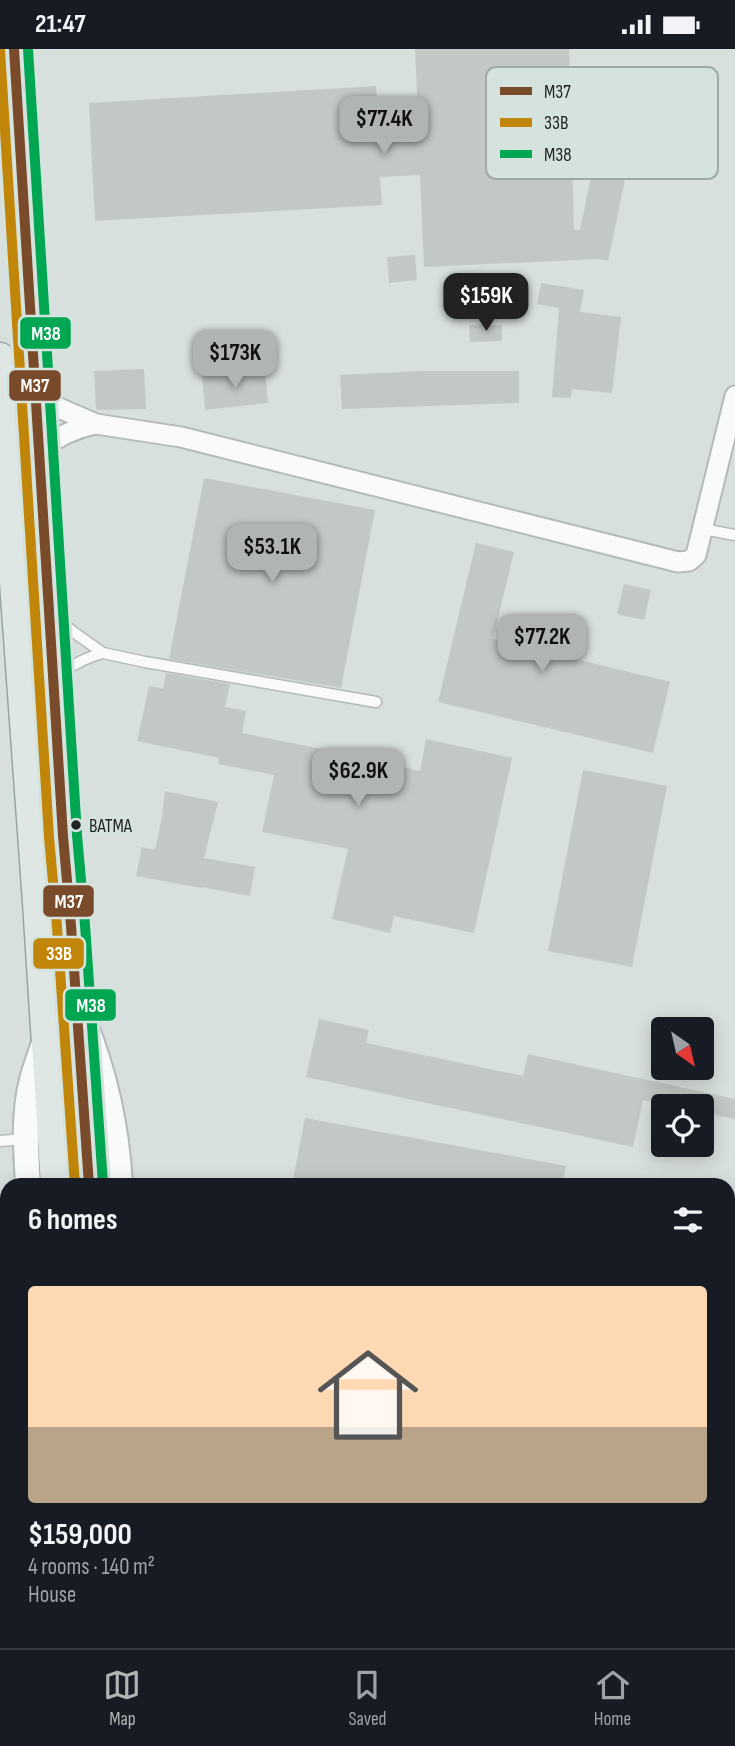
<!DOCTYPE html>
<meta charset="utf-8">
<style>
body{margin:0;font-family:"Sofia Sans Condensed",sans-serif;background:#20242c;color:#f1f3f6;height:100vh;display:flex;flex-direction:column;font-size:26px;white-space:nowrap}
*{box-sizing:border-box;margin:0}
p{font-size:23px;color:#9ea1a6}
.icon{flex:none;width:38px;height:38px;fill:none;stroke:currentColor;stroke-width:2;stroke-linecap:round;stroke-linejoin:round}
.map{position:relative;flex:1;overflow:hidden}
.details{position:absolute;left:0px;top:1129px;width:735px;height:471px;display:flex;flex-direction:column;background:#171b24;border-radius:21px 21px 0 0;box-shadow:0 4px 18px #0003}
.details>*{flex:none}
.needle{width:46px;rotate:146deg}
.buttons{position:absolute;left:651px;top:968px;display:grid;gap:14px}
.buttons a{display:grid;place-items:center;width:63px;height:63px;border-radius:7px;background:#171b24;box-shadow:0 4px 18px #0003;font-size:35px}
.price{position:absolute;translate:-50% -60px;padding:0 16px;border-radius:14px;background:#b0b4b4;color:#111;font-size:23px;line-height:46px;filter:drop-shadow(0 2px 4px #0008)}
.price::after{content:'';position:absolute;left:50%;top:42px;width:21px;height:16px;margin-left:-10px;background:inherit;clip-path:polygon(0 0,100% 0,50% 100%)}
.price.current{background:#222;color:#fff}
ul{padding:0;list-style:none}
li{display:grid;align-content:center;gap:14px;height:371px;padding:0 28px}
li+li{border-top:2px solid #363941}
li span{display:grid;place-items:center;height:217px;border-radius:7px;color:#555}
li>.icon{margin-inline-start:auto}
span .icon{width:126px;height:126px;fill:#fffc;stroke-width:1}
li b{font-size:30px}
h2{display:flex;justify-content:space-between;align-items:center;height:84px;padding:0 28px;font-size:30px}
.status{display:flex;justify-content:space-between;align-items:center;height:49px;padding:0 35px;background:#171b24;direction:ltr}
.status svg{height:19px;fill:currentColor}
.menu{display:flex;justify-content:space-around;align-items:center;height:98px;border-top:2px solid #363941;background:#171b24;font-size:19px;color:#9ea1a6}
.menu a{display:grid;justify-items:center;gap:4px}
.menu .current{color:#b0b4b4}
.map>svg:first-child{display:block}
</style>
<div class="status"><b>21:47</b><svg viewBox="0 0 49 12"><path d="M0 12V9h3v3zM5 12V6h3v6zM10 12V3h3v9zM15 12V0h3v12zM26 1h20v11H26zM47 4h2v5h-2z"/></svg></div>
<div class="map">
<svg width="735" height="1599" viewBox="0 0 735 1599">
<rect width="100%" height="100%" fill="#d8e0dd"/>
<path fill="#c1c8c5" d="M415 0H569L574 181H580L611 32 644 39 608 212 599 210 424 218 420 126 380 128 382 156 95 172 89 54 376 37 378 66 418 65Z
M415 206 417 231 389 234 387 208Z
M541 234 584 241 580 263 621 268 612 344 572 340 571 349 552 348 559 259 537 255Z
M469 276H502V292L470 293Z
M144 320 146 360 96 361 94 322Z
M265 321 268 354 205 361 202 327Z
M421 322H519V354L342 360 340 326Z
M204 429 375 461 341 639 169 610Z
M476 494 514 503 493 590 670 633 653 704 438 653Z
M624 535 651 541 644 571 617 565Z
M166 624 230 635 225 658 246 662 242 684 337 703 420 722 426 690 512 709 474 884 394 867 390 884 332 870 348 800 262 783 274 726 218 715 219 709 137 692 149 637 163 640Z
M583 721 667 737 632 918 548 902Z
M165 742 218 753 204 809 255 818 250 847 201 838V839L136 827 142 798 155 801 162 768Z
M319 970 369 981 366 994 523 1027 528 1005 735 1050V1070L702 1063V1057H673L643 1051 633 1098 306 1028Z
M305 1069 566 1117 562 1136H292Z"/>
<g fill="none" stroke-linecap="round" stroke-linejoin="round">
<g stroke="#b4bab8" stroke-width="13">
<path id="service" d="M703 480 735 486
M56 568 72 582 103 604 145 613 376 653
M60 625C74 615 86 608 103 604
M0 1092 24 1090"/>
</g>
<g stroke="#b4bab8" stroke-width="23">
<path id="minor" d="M35 342 59 359 96 375 181 388 678 513 689 512 696 506 735 347
M39 401C57 388 74 379 96 375"/>
</g>
<g stroke="#b4bab8" stroke-width="28">
<path id="tertiary" d="M83 970C105 1024 117 1078 120 1136
M28 1136C26 1101 23 1065 32 1031 35 1019 40 1006 44 994
M58 1592V1599
M149 1592V1599"/>
</g>
<g stroke="#95a5a0" stroke-width="35">
<path id="primary" d="M14 0 63 787 71 877 89 1136
M0 310 39 853 57 1136
M87 1592V1599
M121 1592V1599"/>
</g>
<use href="#service" stroke="#f9fafa" stroke-width="10"/>
<use href="#minor" stroke="#f9fafa" stroke-width="19"/>
<use href="#tertiary" stroke="#f9fafa" stroke-width="24"/>
<use href="#primary" stroke="#dfe7e5" stroke-width="32"/>
<g stroke="#d5e3de" stroke-width="16">
<path id="bus-1" d="M14 0 63 787 71 877 89 1136"/>
</g>
<g stroke="#d5e3de" stroke-width="16">
<path id="bus-2" d="M0 1 49 788 57 878 75 1136"/>
</g>
<g stroke="#d5e3de" stroke-width="16">
<path id="bus-3" d="M28 0 77 786 85 876 103 1135"/>
</g>
<use href="#bus-1" stroke="#7a4b2a" stroke-width="10"/>
<use href="#bus-2" stroke="#c18609" stroke-width="10"/>
<use href="#bus-3" stroke="#00a651" stroke-width="10"/>
</g>
<circle fill="#202523" stroke="#d5e3de" stroke-width="2.5" cx="76" cy="776" r="6"/>
<g text-anchor="middle" stroke-width="5" stroke-linejoin="round" paint-order="stroke">
<g font-size="19" fill="#202523" stroke="#d5e3de" text-anchor="start">
<text x="89" y="783">BATMA</text>
</g>
</g>
<rect x="486" y="18" width="232" height="112" rx="10" fill="#d5e3de" stroke="#9faaa6" stroke-width="2"/>
<rect x="500" y="38" width="32" height="8" fill="#7a4b2a"/>
<rect x="500" y="69" width="32" height="9" fill="#c18609"/>
<rect x="500" y="101" width="32" height="8" fill="#00a651"/>
<g font-size="19" fill="#202523">
<text x="544" y="49">M37</text>
<text x="544" y="80">33B</text>
<text x="544" y="112">M38</text>
</g>
<g stroke="#d5e3de" stroke-width="2.5">
<rect x="19" y="267" width="53" height="34" rx="7" fill="#00a651"/>
<rect x="8" y="320" width="54" height="33" rx="7" fill="#7a4b2a"/>
<rect x="42" y="835" width="53" height="34" rx="7" fill="#7a4b2a"/>
<rect x="32" y="888" width="53" height="33" rx="7" fill="#c18609"/>
<rect x="64" y="939" width="53" height="34" rx="7" fill="#00a651"/>
</g>
<g font-size="19" text-anchor="middle" font-weight="bold" fill="#fff">
<text x="46" y="291">M38</text>
<text x="35" y="343">M37</text>
<text x="69" y="859">M37</text>
<text x="59" y="911">33B</text>
<text x="91" y="963">M38</text>
</g>
</svg>
<div class="buttons">
<a><svg class="needle" viewBox="-14 -14 28 28"><path d="M0-13l5 13h-10z" fill="#e53935"/><path d="M0 13l5-13h-10z" fill="#9ea1a6"/></svg></a>
<a><svg class="icon" aria-label="locate" viewBox="0 0 24 24"><circle cx="12" cy="12" r="6"/><path d="M12 2v4M12 18v4M2 12h4M18 12h4"/></svg></a>
</div>
<b class="price" style="left:384px;top:107px">$77.4K</b>
<b class="price current" style="left:486px;top:284px">$159K</b>
<b class="price" style="left:235px;top:341px">$173K</b>
<b class="price" style="left:272px;top:535px">$53.1K</b>
<b class="price" style="left:542px;top:625px">$77.2K</b>
<b class="price" style="left:358px;top:759px">$62.9K</b>
<section class="details">
<h2>6 homes<svg class="icon" aria-label="filters" viewBox="0 0 24 24"><path d="M4 7h16M4 17h16"/><circle cx="9" cy="7" r="2"/><circle cx="15" cy="17" r="2"/></svg></h2>
<ul>
<li><span style="background:linear-gradient(#ffd9b3 65%,#b9a48a 0)"><svg class="icon" aria-label="home" viewBox="0 0 24 24"><path d="M3 11l9-7 9 7M6 9v11h12V9"/></svg></span><div><b>$159,000</b><p>4 rooms · 140 m²</p><p>House</p></div></li>
</ul>
</section>
</div>
<nav class="menu">
<a class="current"><svg class="icon" aria-label="map" viewBox="0 0 24 24"><path d="M3 6l6-2 6 2 6-2v14l-6 2-6-2-6 2zM9 4v14M15 6v14"/></svg>Map</a>
<a><svg class="icon" aria-label="saved" viewBox="0 0 24 24"><path d="M7 4h10v16l-5-4-5 4z"/></svg>Saved</a>
<a><svg class="icon" aria-label="home" viewBox="0 0 24 24"><path d="M3 11l9-7 9 7M6 9v11h12V9"/></svg>Home</a>
</nav>
